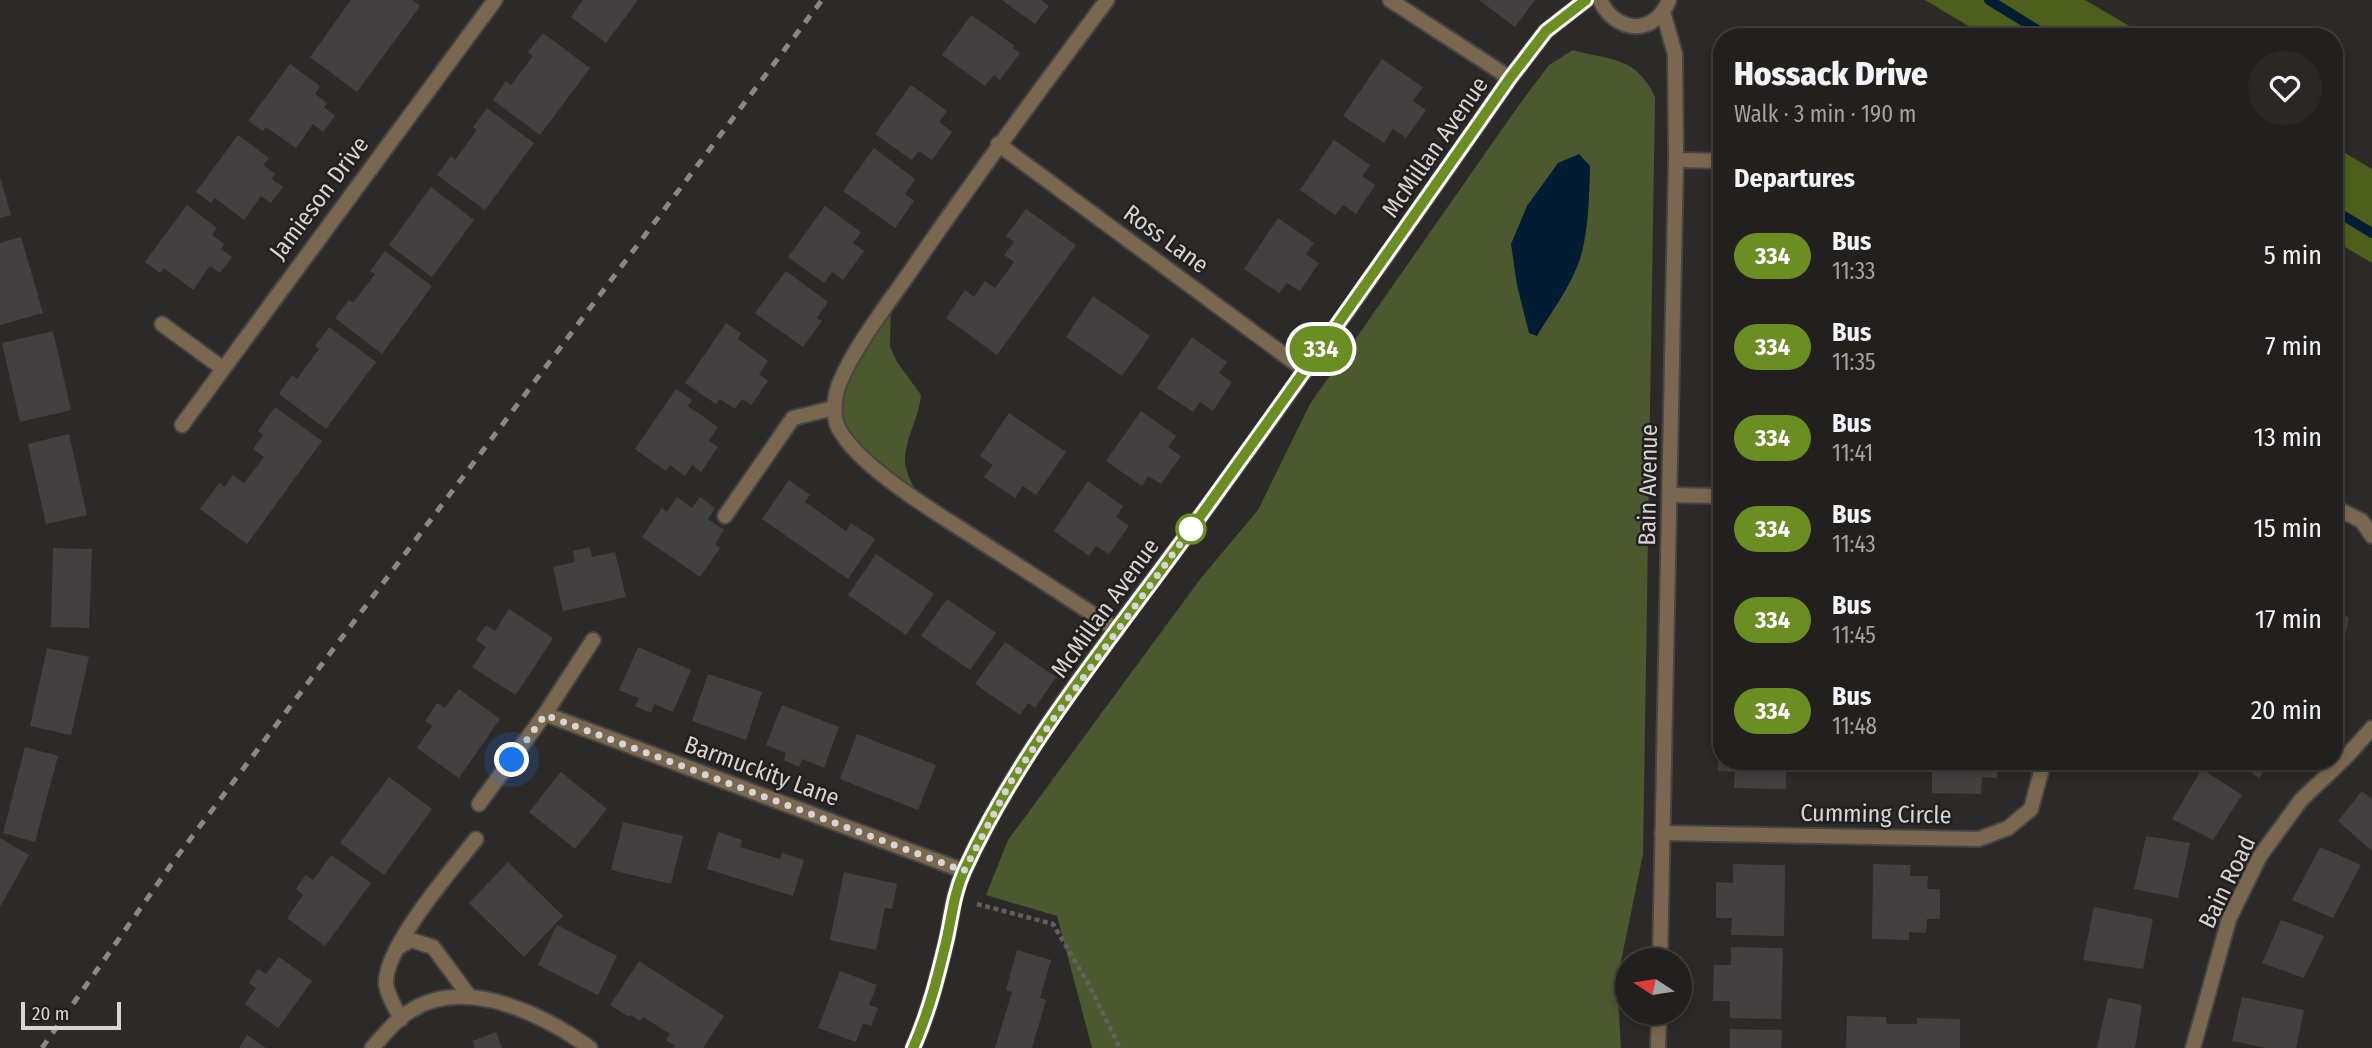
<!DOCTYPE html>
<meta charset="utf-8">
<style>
:root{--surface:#21201e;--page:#292827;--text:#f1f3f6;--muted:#a2a3a4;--line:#3e3e3c}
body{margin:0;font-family:"Fira Sans Condensed",sans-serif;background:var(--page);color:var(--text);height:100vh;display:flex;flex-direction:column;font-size:26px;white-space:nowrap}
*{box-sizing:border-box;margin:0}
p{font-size:23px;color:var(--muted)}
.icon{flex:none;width:38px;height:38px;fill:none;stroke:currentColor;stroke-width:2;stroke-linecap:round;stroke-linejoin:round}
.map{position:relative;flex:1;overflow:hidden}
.details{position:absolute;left:1713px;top:28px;width:630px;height:742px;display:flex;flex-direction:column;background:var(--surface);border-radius:28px;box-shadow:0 4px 10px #0003,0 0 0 2px var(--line)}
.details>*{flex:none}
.badge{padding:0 14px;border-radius:23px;font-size:24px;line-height:46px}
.needle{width:46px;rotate:282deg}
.fabs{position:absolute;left:1615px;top:948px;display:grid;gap:14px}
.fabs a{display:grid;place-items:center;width:77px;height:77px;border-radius:50%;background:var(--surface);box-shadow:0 4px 10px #0003,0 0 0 2px var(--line);font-size:35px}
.scale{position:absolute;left:21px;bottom:18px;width:100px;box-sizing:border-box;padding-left:7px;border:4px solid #d6d4d4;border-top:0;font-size:19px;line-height:24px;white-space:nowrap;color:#d6d4d4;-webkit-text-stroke:5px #22201f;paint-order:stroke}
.you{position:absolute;width:35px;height:35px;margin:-18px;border:5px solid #fff;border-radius:50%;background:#1a73e8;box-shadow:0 0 0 10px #1a73e833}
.map>.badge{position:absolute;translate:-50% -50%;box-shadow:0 0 0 4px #fff}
h2{padding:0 21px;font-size:26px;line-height:63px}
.round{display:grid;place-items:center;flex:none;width:74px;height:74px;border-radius:37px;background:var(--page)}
.head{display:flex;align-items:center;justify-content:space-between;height:119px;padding:0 21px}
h1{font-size:33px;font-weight:800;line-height:52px}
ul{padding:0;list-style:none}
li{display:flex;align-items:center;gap:21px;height:91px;padding:0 21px}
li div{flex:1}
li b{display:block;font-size:26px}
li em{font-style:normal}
li .badge{min-width:77px;font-weight:700;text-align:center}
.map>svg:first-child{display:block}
.green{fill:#4c582e}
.forest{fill:#4d5f1b}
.water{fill:#001d33}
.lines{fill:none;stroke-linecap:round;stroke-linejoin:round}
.stream{stroke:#001d33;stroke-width:10}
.building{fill:#434041}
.service-casing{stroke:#474544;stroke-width:18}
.minor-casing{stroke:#474544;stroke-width:18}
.path{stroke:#62605f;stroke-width:4.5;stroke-dasharray:5 3.5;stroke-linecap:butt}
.service{stroke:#79674f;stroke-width:14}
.minor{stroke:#79674f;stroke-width:14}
.rail{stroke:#898787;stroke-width:5;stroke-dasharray:9 9;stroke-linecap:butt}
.line-casing{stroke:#fff;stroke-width:16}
.line{stroke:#6b8e23;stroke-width:10}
.walk{stroke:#d6d4d4;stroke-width:7;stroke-dasharray:0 12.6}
.stop-dot{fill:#fff;stroke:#6b8e23;stroke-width:3.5}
.labels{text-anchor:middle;stroke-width:5;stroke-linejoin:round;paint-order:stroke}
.street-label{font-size:24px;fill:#d6d4d4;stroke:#22201f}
</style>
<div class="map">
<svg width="2372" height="1048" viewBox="0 0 2372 1048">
<rect width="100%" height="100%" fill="#2c2a28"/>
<g class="green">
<path d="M 1573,50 C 1612,61 1636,56 1655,97 L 1643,854 L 1617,981 L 1621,1048 L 1092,1048 L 1057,916 L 986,895 L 1008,840 L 1201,578 L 1258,510 L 1310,404 L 1519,105 L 1549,65 Z"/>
<path d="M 891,300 L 890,347 L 897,362 L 921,395 C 919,420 901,445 906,467 C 908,479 917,492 922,503 L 838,427 L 839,384 Z"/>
</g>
<g class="forest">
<path d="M 1925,0 L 2085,0 L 2148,37 L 1987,37 Z"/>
<path d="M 2335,147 L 2372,169 L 2372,263 L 2335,241 Z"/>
</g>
<path class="water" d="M 1579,154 L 1590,166 C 1589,196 1589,230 1580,259 C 1571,286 1552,311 1537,336 L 1529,333 L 1517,285 L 1511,244 L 1527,206 L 1558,163 Z"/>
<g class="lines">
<g class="stream">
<path d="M 1989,0 L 2049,37"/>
<path d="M 2334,210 L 2372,233"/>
</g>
</g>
<g class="building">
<path d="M 351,0 L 413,0 L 420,6 L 357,92 L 310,57 Z"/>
<path d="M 583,0 L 638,0 L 606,43 L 571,17 Z"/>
<path d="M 1002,0 L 1041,0 L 1049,6 L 1035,24 Z"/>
<path d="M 1479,0 L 1535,0 L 1515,27 Z"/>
<path d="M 971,15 L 1015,46 L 1013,48 L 1020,53 L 1000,80 L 994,75 L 985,86 L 942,55 Z"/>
<path d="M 543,33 L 590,68 L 540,135 L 493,100 L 506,81 L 511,85 L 533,56 L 528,52 Z"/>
<path d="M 1382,59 L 1423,87 L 1413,101 L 1426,110 L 1406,138 L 1393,129 L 1384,143 L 1343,116 Z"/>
<path d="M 290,64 L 320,86 L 315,94 L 327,103 L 324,107 L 335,116 L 323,132 L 313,124 L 296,148 L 266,127 L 263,131 L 248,121 Z"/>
<path d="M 911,85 L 947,111 L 939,122 L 952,132 L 932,160 L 919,151 L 912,160 L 875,134 Z"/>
<path d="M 487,108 L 534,143 L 485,210 L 437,175 L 451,156 L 455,160 L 477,130 L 473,127 Z"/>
<path d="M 238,135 L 269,158 L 263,165 L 275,174 L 272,179 L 283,187 L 271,203 L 261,196 L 244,220 L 215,198 L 211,203 L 196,192 Z"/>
<path d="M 1334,140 L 1370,165 L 1362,176 L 1375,185 L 1356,214 L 1343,205 L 1335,215 L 1300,190 Z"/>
<path d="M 874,148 L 915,179 L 905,194 L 914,201 L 895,228 L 843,191 Z"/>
<path d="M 0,177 L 11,215 L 0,218 Z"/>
<path d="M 431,187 L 474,220 L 432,277 L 389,245 Z"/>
<path d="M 187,205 L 217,228 L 212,235 L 224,244 L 221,249 L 232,257 L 220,273 L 210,266 L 193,290 L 164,268 L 160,273 L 145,262 Z"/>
<path d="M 825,206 L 861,232 L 853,243 L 864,251 L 843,280 L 832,272 L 824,283 L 788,257 Z"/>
<path d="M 1026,209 L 1076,245 L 997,355 L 946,318 L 965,290 L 974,297 L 985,281 L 995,288 L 1014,262 L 1004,255 L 1014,242 L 1006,236 Z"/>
<path d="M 1278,218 L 1314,243 L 1306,254 L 1319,263 L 1300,291 L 1287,283 L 1279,293 L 1244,269 Z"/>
<path d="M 21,237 L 43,313 L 0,325 L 0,243 Z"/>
<path d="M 385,251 L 432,286 L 382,354 L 335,318 L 349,300 L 353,303 L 375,274 L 370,271 Z"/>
<path d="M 786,271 L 828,302 L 817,318 L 822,321 L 803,347 L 755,313 Z"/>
<path d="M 1093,296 L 1150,336 L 1122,376 L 1066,337 Z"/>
<path d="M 726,323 L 741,333 L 738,339 L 768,361 L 759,374 L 768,381 L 751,405 L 742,399 L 735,409 L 720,399 L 716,404 L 685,383 Z"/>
<path d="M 329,327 L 376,362 L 326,429 L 279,394 L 292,375 L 297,379 L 319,349 L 315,346 Z"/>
<path d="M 53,331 L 71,410 L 20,422 L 2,343 Z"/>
<path d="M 1192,337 L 1227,362 L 1219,373 L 1232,382 L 1213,411 L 1200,402 L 1193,412 L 1157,388 Z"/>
<path d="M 676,389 L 692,400 L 688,406 L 718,427 L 709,441 L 718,447 L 701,472 L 692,465 L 685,476 L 670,465 L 666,471 L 635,449 Z"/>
<path d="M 275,407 L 322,441 L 247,544 L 200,509 L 219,483 L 225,487 L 233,475 L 244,483 L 264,457 L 253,449 L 263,435 L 258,431 Z"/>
<path d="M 1141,411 L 1176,436 L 1168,447 L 1181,456 L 1161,484 L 1148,476 L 1142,486 L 1106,461 Z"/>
<path d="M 1009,413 L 1066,452 L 1036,495 L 1023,486 L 1015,498 L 984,477 L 993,465 L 980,456 Z"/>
<path d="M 69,434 L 87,515 L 46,524 L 28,444 Z"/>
<path d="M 789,480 L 810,495 L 805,502 L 846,531 L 851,523 L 875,539 L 848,579 L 762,519 Z"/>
<path d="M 1088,481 L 1123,506 L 1116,517 L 1129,526 L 1109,554 L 1096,546 L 1089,556 L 1054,531 Z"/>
<path d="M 677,497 L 692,508 L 700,497 L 715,508 L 708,519 L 724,530 L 715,544 L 720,548 L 700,577 L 642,537 L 662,508 L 667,512 Z"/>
<path d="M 590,547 L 592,557 L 615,552 L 626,597 L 563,611 L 553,567 L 575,562 L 573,551 Z"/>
<path d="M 53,548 L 92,549 L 89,628 L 51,627 Z"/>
<path d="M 876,554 L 934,594 L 906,635 L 848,595 Z"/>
<path d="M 947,599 L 996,633 L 970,670 L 921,636 Z"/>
<path d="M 509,609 L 553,638 L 516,695 L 472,667 L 486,647 L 476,640 L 479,635 L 486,625 L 495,631 Z"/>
<path d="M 2334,614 L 2349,617 L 2340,658 L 2334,657 Z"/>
<path d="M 1005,642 L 1056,677 L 1035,708 L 1028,703 L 1020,715 L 975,684 Z"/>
<path d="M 638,647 L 691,670 L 673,712 L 654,704 L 651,713 L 635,706 L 639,698 L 619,690 Z"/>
<path d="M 47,648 L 89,657 L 71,735 L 30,726 Z"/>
<path d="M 708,674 L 762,692 L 746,740 L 692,721 Z"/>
<path d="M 459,689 L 500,719 L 459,778 L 417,748 L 432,726 L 425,721 L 437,703 L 445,708 Z"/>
<path d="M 782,705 L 839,727 L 824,768 L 802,759 L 799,767 L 784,760 L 786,753 L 766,745 Z"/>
<path d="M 857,734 L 936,765 L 918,810 L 840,779 Z"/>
<path d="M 1719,735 L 1722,735 L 1722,761 L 1786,761 L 1786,789 L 1734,788 L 1735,772 L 1718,771 Z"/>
<path d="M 25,747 L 58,756 L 35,842 L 3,833 Z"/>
<path d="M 1831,761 L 1889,761 L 1889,766 L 1831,765 Z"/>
<path d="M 1932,761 L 1998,761 L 1997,778 L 1982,777 L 1981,794 L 1932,793 Z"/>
<path d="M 2235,761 L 2271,761 L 2259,778 Z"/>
<path d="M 2202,769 L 2242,795 L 2213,840 L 2172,819 Z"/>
<path d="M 561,772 L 607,809 L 575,849 L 529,812 Z"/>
<path d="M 389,777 L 432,809 L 384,875 L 340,843 Z"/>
<path d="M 2362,791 L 2372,799 L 2372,851 L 2338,821 Z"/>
<path d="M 623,822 L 683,836 L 671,884 L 611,870 Z"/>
<path d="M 718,832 L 742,840 L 740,847 L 780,859 L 782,853 L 804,860 L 793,896 L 707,869 Z"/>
<path d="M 2146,836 L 2190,843 L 2178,898 L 2134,889 Z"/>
<path d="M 0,838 L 29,855 L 0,907 Z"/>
<path d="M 2320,847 L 2361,865 L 2333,918 L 2292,900 Z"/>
<path d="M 331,855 L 371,883 L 325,946 L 287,918 L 303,895 L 296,889 L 299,884 L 306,875 L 313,880 Z"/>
<path d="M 508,862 L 563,916 L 524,957 L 469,903 Z"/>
<path d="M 1733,864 L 1785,865 L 1784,936 L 1731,935 L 1732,918 L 1716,918 L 1716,882 L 1733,883 Z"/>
<path d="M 1873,864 L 1910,865 L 1910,876 L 1928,876 L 1927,889 L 1940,889 L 1940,919 L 1927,919 L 1926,933 L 1909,932 L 1909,940 L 1872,939 Z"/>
<path d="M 844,872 L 897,884 L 892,909 L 885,908 L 876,950 L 830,940 Z"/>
<path d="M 2094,907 L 2153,919 L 2143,969 L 2083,960 Z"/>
<path d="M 2281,920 L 2324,936 L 2304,978 L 2262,963 Z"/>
<path d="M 557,925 L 617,956 L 598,995 L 538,965 Z"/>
<path d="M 1731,947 L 1783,948 L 1781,1019 L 1730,1018 L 1730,1001 L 1713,1001 L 1714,965 L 1731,965 Z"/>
<path d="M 1017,950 L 1051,960 L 1040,998 L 1046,1000 L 1032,1048 L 995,1048 L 1012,992 L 1006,990 Z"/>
<path d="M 279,957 L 312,981 L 278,1028 L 245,1004 L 256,988 L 249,983 L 252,978 L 258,969 L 266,974 Z"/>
<path d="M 639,961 L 724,1016 L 703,1048 L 673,1048 L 675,1046 L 666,1040 L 670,1034 L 643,1017 L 640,1021 L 631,1015 L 629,1017 L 610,1005 Z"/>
<path d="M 840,971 L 877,985 L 869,1005 L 878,1008 L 871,1026 L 863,1023 L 856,1042 L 818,1028 Z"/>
<path d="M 2242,997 L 2304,1010 L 2296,1048 L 2267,1048 L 2232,1041 Z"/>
<path d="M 2108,998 L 2142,1005 L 2135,1048 L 2097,1048 Z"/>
<path d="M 1847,1016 L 1886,1017 L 1887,1024 L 1917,1024 L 1917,1018 L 1960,1019 L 1960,1048 L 1846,1048 Z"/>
<path d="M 1730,1029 L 1782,1030 L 1781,1048 L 1730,1048 Z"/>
<path d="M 496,1032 L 502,1048 L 475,1048 L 473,1041 Z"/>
<path d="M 247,1035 L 266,1048 L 239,1048 Z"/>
</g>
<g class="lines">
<defs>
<g id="service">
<path d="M 399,947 L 411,940 L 433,947 L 470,997"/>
<path d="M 401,1019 C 396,1009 387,995 386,984 C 384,947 453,869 476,839"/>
</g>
<g id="minor">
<path d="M 1107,0 C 1041,88 976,176 914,266 C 891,300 855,345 840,382 C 834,396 832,416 839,429 C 860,468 937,513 975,538 C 1022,568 1070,599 1117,630"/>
<path d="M 1390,0 L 1510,78"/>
<path d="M 1600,0 C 1616,34 1655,36 1669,0"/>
<path d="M 998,144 L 1306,371"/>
<path d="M 1676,160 L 1722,161"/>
<path d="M 162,324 L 222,368"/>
<path d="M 182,425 L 495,0"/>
<path d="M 1671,495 L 1722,496"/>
<path d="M 2334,507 L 2362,521 L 2372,536"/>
<path d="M 725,516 L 793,418 L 834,408"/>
<path d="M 545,714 L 964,871"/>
<path d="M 479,804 L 545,714 L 593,640"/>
<path d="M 1662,833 L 1979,839 L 2008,828 L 2031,809 L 2044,761"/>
<path d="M 1660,961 L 1676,160 L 1675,54 L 1663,12"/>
<path d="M 372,1048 C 384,1035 396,1019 412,1010 C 467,976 544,1015 590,1048"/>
<path d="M 913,1048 C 929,1012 938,976 947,938 C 952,915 953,893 964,871 C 1022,744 1115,633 1197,521 C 1303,375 1407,227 1510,78 L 1546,31 L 1586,0"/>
<path d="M 1658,1048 L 1659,1013"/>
<path d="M 2193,1048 L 2229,919 L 2260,856 L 2301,800 L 2345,758 L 2372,728"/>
</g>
</defs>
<use href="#service" class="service-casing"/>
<use href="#minor" class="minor-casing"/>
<path class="path" d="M 977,904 L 1053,924 L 1089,985 L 1120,1048"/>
<use href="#service" class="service"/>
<use href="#minor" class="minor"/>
<path class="rail" d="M 42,1048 L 173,862 L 822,0"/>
</g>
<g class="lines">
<defs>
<path id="line" d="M 913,1048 C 929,1012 938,976 947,938 C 952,915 954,893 964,871 C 1019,751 1106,646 1183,540 C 1294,387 1402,233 1510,78 L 1546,31 L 1586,0"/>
</defs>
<use href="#line" class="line-casing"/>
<use href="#line" class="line"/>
<path class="walk" d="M 512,760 L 545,715 L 964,871 L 1010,783 L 1054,718 L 1196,522 L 1191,529"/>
</g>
<circle class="stop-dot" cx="1191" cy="529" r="14"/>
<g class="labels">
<g class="street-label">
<text transform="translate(1435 147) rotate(-55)" y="8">McMillan Avenue</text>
<text transform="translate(319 198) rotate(-53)" y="8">Jamieson Drive</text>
<text transform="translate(1166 239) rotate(36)" y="8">Ross Lane</text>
<text transform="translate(1648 485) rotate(-89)" y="8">Bain Avenue</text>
<text transform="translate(1105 608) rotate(-54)" y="8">McMillan Avenue</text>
<text transform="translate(762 771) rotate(20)" y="8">Barmuckity Lane</text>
<text transform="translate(1876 814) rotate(1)" y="8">Cumming Circle</text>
<text transform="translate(2227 882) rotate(-64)" y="8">Bain Road</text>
</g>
</g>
</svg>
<div class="fabs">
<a><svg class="needle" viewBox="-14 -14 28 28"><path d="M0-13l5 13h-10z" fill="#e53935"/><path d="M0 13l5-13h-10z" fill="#a2a3a4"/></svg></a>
</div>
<div class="scale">20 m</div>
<div class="you" style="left:512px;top:760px"></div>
<b class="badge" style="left:1321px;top:349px;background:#6b8e23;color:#fff">334</b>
<section class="details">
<div class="head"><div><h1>Hossack Drive</h1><p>Walk · 3 min · 190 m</p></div><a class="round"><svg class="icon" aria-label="heart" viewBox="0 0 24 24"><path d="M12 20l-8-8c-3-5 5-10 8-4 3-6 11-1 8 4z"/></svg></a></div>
<h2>Departures</h2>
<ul>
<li><span class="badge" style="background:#6b8e23;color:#fff">334</span><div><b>Bus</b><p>11:33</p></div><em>5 min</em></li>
<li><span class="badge" style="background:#6b8e23;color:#fff">334</span><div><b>Bus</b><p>11:35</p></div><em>7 min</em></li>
<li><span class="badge" style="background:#6b8e23;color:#fff">334</span><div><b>Bus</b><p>11:41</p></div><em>13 min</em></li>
<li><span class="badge" style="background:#6b8e23;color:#fff">334</span><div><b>Bus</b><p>11:43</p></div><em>15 min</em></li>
<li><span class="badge" style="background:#6b8e23;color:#fff">334</span><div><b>Bus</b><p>11:45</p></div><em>17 min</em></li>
<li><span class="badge" style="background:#6b8e23;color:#fff">334</span><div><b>Bus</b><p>11:48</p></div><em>20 min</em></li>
</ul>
</section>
</div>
